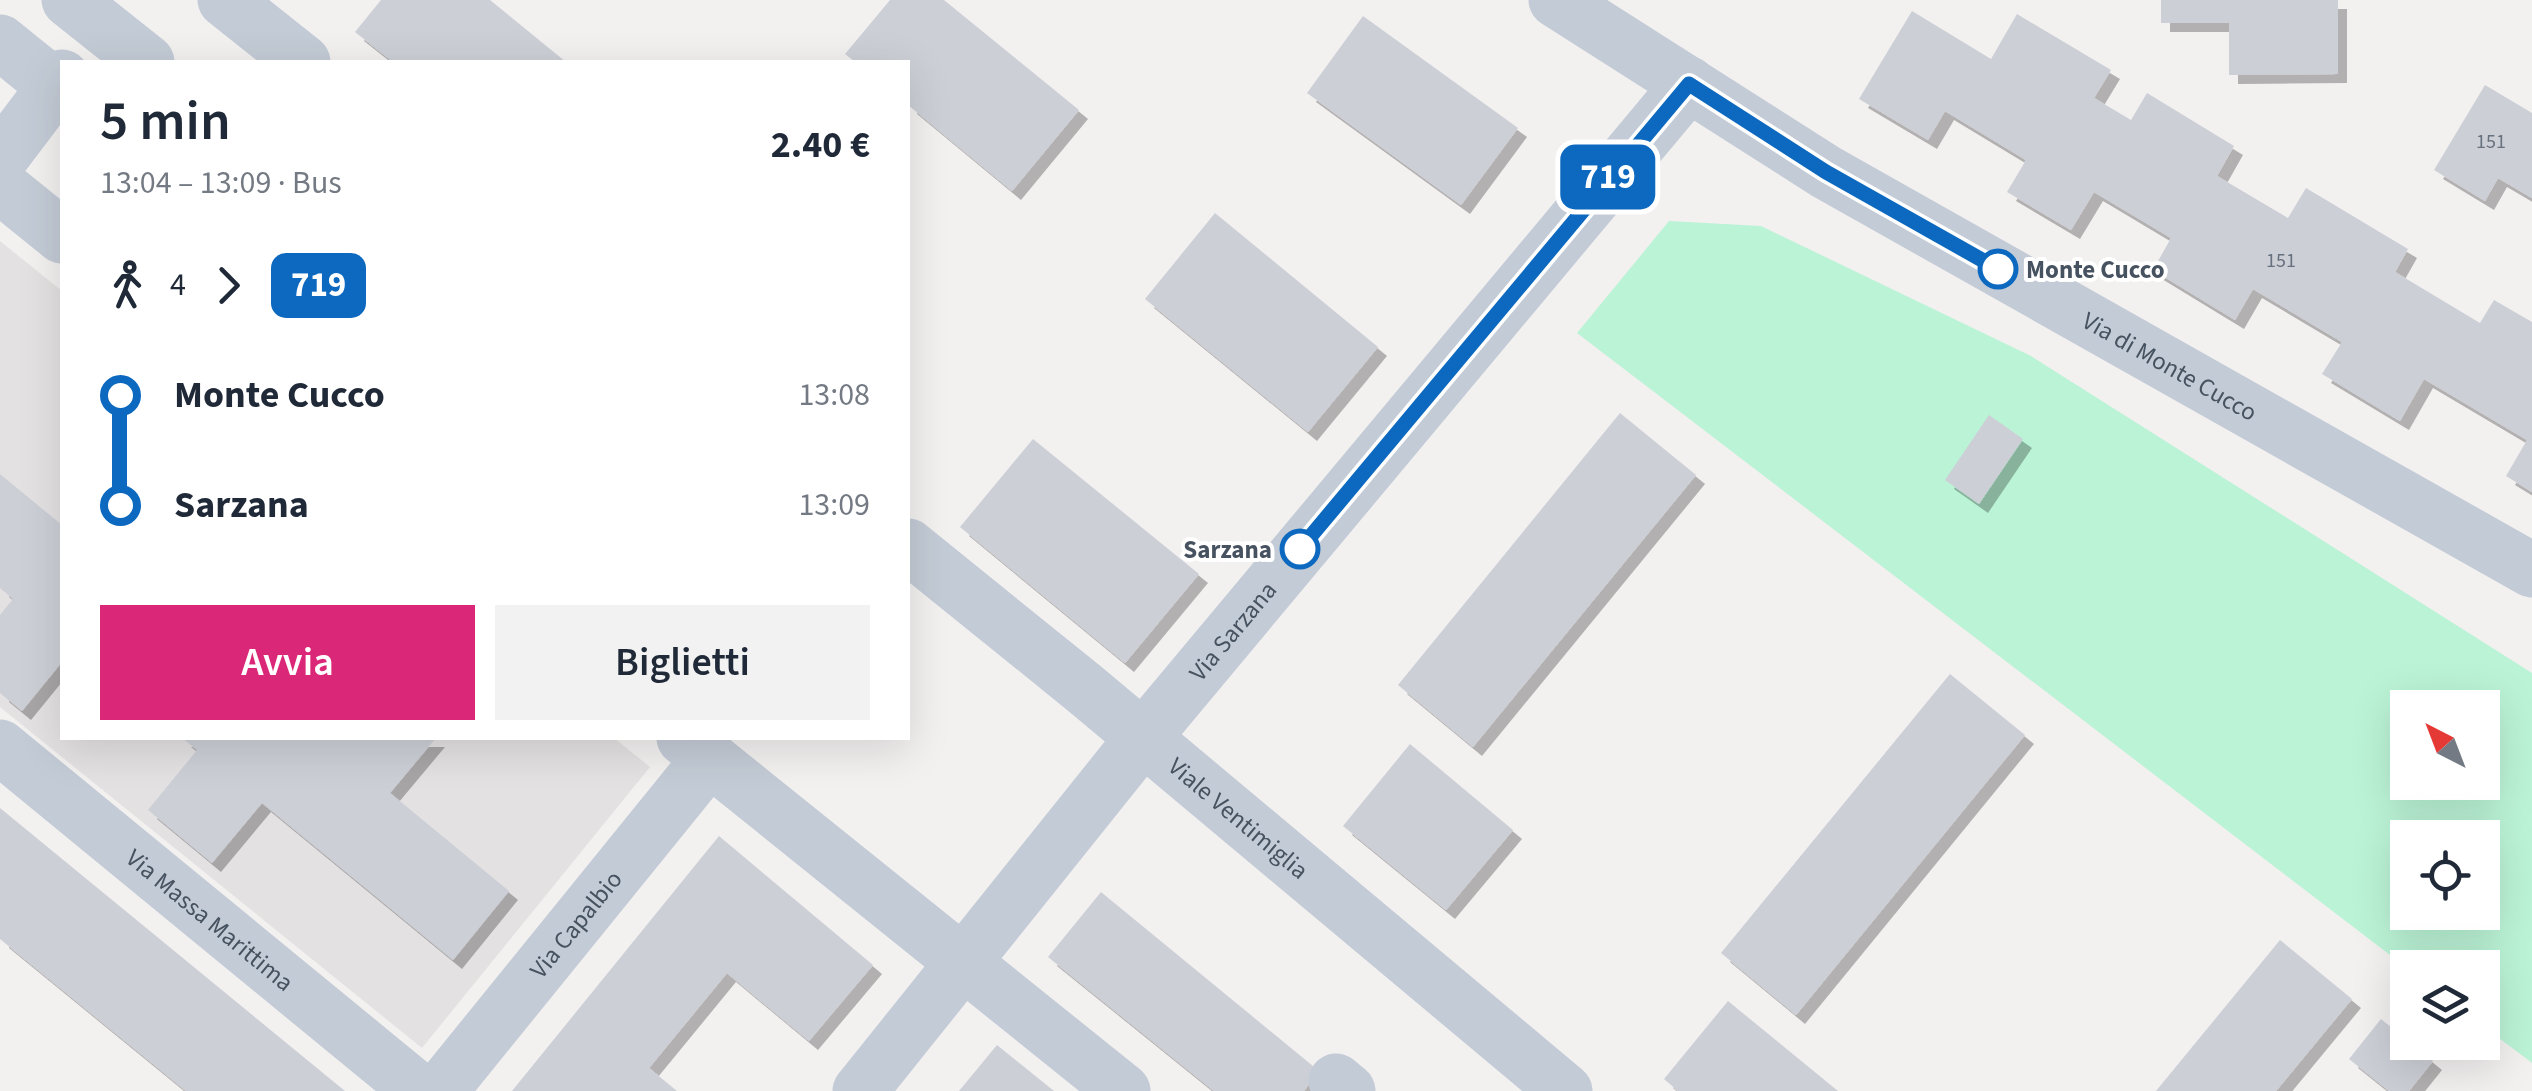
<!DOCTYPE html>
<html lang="it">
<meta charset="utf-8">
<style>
:root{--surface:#fff;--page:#f2f2f3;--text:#1f2937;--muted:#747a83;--accent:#db2777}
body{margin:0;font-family:"Source Sans 3",sans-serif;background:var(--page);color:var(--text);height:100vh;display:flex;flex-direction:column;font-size:38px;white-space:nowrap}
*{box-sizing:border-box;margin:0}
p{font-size:32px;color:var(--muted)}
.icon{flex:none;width:55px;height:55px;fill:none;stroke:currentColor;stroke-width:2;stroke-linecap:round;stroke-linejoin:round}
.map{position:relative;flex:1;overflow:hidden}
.panel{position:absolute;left:60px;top:60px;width:850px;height:680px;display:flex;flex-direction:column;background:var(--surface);border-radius:0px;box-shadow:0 10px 40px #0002}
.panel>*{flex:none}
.badge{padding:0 20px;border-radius:15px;font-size:35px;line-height:65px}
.needle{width:65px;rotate:318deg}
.fabs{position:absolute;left:2390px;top:690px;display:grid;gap:20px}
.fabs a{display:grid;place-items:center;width:110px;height:110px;border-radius:0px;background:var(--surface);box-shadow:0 10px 40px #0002;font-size:50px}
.map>.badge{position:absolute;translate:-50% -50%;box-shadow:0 0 0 5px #fff}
.legs{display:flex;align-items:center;gap:15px;height:110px;padding:0 40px;font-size:32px}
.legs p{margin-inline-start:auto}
.headline{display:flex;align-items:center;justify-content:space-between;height:170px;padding:0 40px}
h1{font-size:55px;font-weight:600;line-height:75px}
.button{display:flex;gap:20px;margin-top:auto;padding:20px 40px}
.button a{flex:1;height:115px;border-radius:0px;background:var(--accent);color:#fff;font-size:40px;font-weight:600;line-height:115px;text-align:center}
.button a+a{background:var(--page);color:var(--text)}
ul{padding:0 40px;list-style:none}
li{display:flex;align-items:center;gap:35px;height:110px;font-size:38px}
li i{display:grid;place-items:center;width:15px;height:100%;margin:0 12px;background:currentColor}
li i::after{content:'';width:25px;height:25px;margin:-12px;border:8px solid;border-radius:50%;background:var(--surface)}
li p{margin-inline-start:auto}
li:first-child i{background:linear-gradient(#0000 50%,currentColor 0)}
li:last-child i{background:linear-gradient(currentColor 50%,#0000 0)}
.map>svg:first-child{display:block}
.education{fill:#e4e1e2}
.green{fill:#bbf3d6;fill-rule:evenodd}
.building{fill:#cccfd6;filter:url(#shadow)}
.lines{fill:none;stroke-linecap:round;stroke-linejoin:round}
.minor{stroke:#c3cbd6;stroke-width:55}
.line-1-casing{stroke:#fff;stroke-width:22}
.line-1{stroke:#0c69bf;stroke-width:15}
.stop-1-dot{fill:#fff;stroke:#0c69bf;stroke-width:5}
.labels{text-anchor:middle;stroke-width:8;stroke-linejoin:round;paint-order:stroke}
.number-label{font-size:20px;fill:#68717e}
.stop-label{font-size:25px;font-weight:bold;fill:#465260;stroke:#fff;text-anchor:start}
.street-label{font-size:25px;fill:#465260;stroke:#fff}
</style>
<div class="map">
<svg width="2532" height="1091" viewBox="0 0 2532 1091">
<defs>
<filter id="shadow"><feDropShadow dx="9" dy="9" stdDeviation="0" flood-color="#0004"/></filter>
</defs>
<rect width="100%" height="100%" fill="#f3f0f0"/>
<path class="education" d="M 0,241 L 62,291 L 62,738 L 614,738 L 650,767 L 422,1048 L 0,707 Z"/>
<path class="green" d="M 1669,221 L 1761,226 L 2031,356 L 2532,673 L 2532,1063 L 2483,1026 L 2482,968 L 2407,968 L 1577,333 ZM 2408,708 L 2482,708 L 2482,782 L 2408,782 ZM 2408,838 L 2482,838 L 2482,912 L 2408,912 Z"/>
<g class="building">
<path d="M 381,0 L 490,0 L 566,62 L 393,62 L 355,32 Z"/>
<path d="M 890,0 L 944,0 L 1079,110 L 1012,191 L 908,105 L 908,62 L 855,62 L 845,54 Z"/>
<path d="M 2161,0 L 2338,0 L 2338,74 L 2229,75 L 2229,23 L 2161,23 Z"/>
<path d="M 1912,11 L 1991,59 L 2017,14 L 2111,70 L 2094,98 L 2131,120 L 2147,93 L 2234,146 L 2217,176 L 2288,218 L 2306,188 L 2408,249 L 2395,272 L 2480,323 L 2494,300 L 2532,322 L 2532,492 L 2506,476 L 2527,440 L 2424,379 L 2400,421 L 2322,374 L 2342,342 L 2253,289 L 2235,320 L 2153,270 L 2171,238 L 2094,192 L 2071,230 L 2007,192 L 2026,160 L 1945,111 L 1928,140 L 1859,99 Z"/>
<path d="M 1363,16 L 1518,128 L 1461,205 L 1307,93 Z"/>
<path d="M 2485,85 L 2532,113 L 2532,198 L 2498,178 L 2485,201 L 2434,170 Z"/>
<path d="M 1215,213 L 1378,347 L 1308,432 L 1145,299 Z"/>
<path d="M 1620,413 L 1696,475 L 1473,747 L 1398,685 Z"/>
<path d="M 1989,415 L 2023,439 L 1979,504 L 1945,480 Z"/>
<path d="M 1033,439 L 1199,574 L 1125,663 L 960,527 Z"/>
<path d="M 0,474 L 62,525 L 62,662 L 22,711 L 0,693 L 0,615 L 13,599 L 0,588 Z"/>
<path d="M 1950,674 L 2025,735 L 1796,1015 L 1721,953 Z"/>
<path d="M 182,738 L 436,738 L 390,793 L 509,891 L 453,960 L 262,803 L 212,863 L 148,810 L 197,750 Z"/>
<path d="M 1410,744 L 1513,830 L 1446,910 L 1343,826 Z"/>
<path d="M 0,808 L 345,1091 L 186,1091 L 0,939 Z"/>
<path d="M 719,836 L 873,965 L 809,1041 L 727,973 L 649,1068 L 677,1091 L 512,1091 Z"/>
<path d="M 1101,892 L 1319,1071 L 1304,1091 L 1214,1091 L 1048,957 Z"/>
<path d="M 2280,940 L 2352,999 L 2276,1091 L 2156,1091 Z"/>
<path d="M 1728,1001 L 1838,1091 L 1678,1091 L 1664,1079 Z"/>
<path d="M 2381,1019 L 2433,1061 L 2409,1091 L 2389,1091 L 2349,1059 Z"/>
<path d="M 997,1045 L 1054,1091 L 959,1091 Z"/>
</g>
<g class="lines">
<g class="minor">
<path d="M 69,0 L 147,62"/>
<path d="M 225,0 L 303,62"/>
<path id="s1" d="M 1556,0 L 1826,172 L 2532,570"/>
<path d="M 0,42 L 62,92"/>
<path d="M 0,159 L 62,77"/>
<path d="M 0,186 L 62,236"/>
<path id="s2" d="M 908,546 L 1085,689 L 1565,1091"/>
<path d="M 684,738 L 1123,1091"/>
<path id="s3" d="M 0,747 L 419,1091"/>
<path d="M 1336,1081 L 1348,1091"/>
<path id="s4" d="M 440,1091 L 710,758"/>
<path id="s5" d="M 860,1091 L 1142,739 L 1689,84"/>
</g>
</g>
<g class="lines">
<defs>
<path id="line-1" d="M 1300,549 L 1689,84 L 1826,172 L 1998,269"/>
</defs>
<use href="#line-1" class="line-1-casing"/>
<use href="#line-1" class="line-1"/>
</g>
<g class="stop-1-dot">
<circle cx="1998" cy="269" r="18"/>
<circle cx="1300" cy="549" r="18"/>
</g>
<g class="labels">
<g class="number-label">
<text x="2491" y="148">151</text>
<text x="2281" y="267">151</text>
</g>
<g class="stop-label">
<text x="2026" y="278">Monte Cucco</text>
<text x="1272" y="558" text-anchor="end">Sarzana</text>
</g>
<g class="street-label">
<text dy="9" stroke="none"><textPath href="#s1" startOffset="715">Via di Monte Cucco</textPath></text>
<text dy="9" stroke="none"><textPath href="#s5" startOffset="592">Via Sarzana</textPath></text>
<text dy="9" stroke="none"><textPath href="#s2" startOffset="428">Viale Ventimiglia</textPath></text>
<text dy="9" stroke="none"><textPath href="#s3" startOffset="272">Via Massa Marittima</textPath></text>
<text dy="9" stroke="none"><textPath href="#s4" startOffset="215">Via Capalbio</textPath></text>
</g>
</g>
</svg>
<div class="fabs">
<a><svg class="needle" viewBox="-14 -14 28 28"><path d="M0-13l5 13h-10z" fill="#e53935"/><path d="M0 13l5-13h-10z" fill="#747a83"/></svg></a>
<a><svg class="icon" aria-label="locate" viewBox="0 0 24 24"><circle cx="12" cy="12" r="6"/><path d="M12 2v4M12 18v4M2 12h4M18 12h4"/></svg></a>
<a><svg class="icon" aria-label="layers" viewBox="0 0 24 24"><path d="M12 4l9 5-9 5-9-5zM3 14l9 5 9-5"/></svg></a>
</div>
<b class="badge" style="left:1608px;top:177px;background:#0c69bf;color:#fff">719</b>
<section class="panel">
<div class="headline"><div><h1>5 min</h1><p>13:04 – 13:09 · Bus</p></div><b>2.40 €</b></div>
<div class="legs"><svg class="icon" aria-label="walk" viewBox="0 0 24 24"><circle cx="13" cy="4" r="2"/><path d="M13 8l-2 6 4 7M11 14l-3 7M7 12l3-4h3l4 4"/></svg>4<svg class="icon" aria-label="forward" viewBox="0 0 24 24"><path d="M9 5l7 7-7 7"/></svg><b class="badge" style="background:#0c69bf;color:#fff">719</b></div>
<ul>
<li><i style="color:#0c69bf"></i><b>Monte Cucco</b><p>13:08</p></li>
<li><i style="color:#0c69bf"></i><b>Sarzana</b><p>13:09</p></li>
</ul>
<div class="button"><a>Avvia</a><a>Biglietti</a></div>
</section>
</div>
